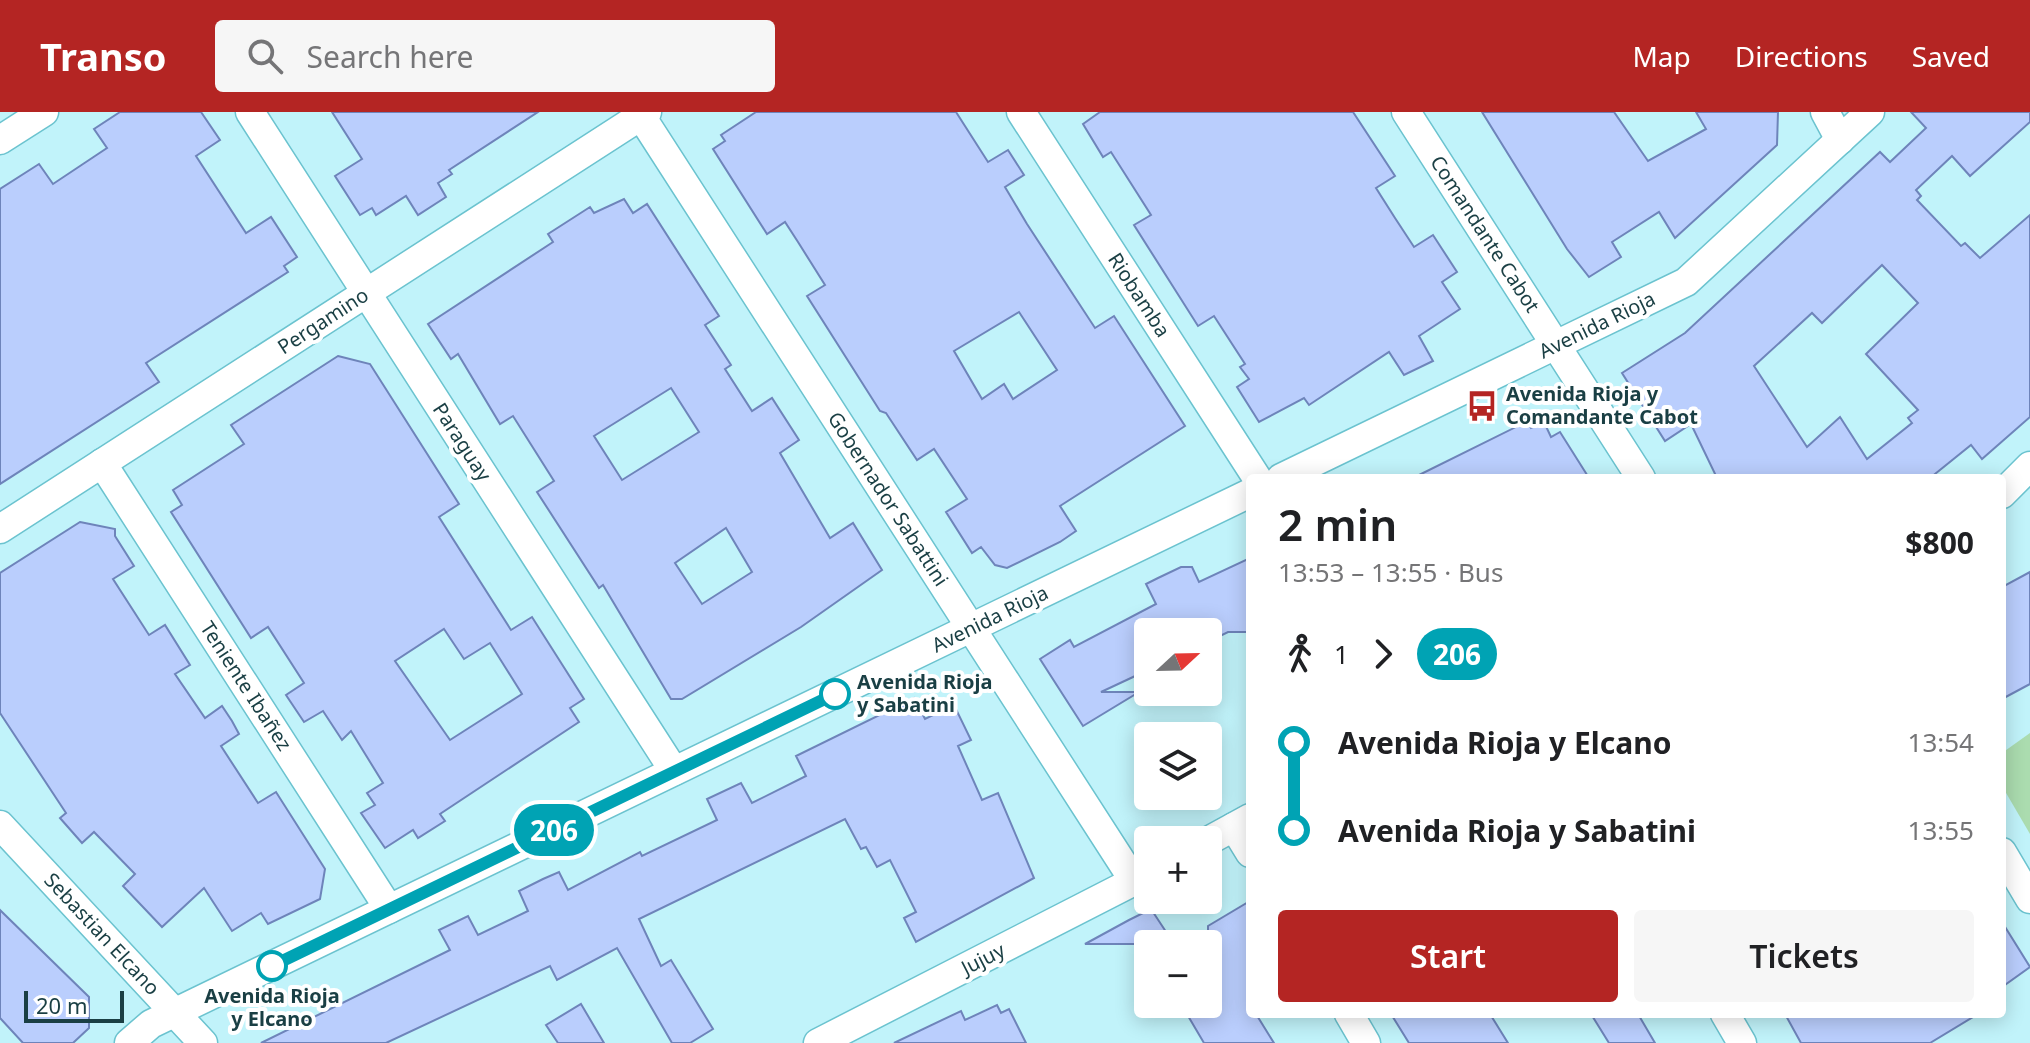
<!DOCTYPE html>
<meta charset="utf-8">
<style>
:root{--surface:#fff;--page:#f6f6f6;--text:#202124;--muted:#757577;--accent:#b42523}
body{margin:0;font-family:"Noto Sans",sans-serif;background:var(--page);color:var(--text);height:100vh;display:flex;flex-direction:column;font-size:30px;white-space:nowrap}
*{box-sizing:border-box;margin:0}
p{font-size:26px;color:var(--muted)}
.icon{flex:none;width:44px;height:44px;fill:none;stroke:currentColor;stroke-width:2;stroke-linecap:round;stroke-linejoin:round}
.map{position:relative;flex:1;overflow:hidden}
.details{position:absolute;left:1246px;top:362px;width:760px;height:544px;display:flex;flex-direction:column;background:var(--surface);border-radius:8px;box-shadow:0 4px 20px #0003}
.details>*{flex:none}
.badge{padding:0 16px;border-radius:26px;font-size:28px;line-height:52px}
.needle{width:52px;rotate:68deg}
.fabs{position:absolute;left:1134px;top:506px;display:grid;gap:16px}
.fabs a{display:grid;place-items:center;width:88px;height:88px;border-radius:8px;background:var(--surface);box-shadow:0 4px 20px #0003;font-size:40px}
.scale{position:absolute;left:24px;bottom:20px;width:100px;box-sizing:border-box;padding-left:8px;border:4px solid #1a3f44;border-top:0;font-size:22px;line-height:28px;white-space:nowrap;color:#1a3f44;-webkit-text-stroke:6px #fff;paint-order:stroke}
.map>.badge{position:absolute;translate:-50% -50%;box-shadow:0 0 0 4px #fff}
.legs{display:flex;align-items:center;gap:12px;height:88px;padding:0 32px;font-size:26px}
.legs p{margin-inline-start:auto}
.overview{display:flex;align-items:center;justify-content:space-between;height:136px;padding:0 32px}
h1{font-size:44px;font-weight:600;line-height:60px}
.cta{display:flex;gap:16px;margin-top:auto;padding:16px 32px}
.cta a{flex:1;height:92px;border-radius:8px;background:var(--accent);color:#fff;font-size:32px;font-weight:600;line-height:92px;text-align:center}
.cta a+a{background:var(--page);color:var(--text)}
ul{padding:0 32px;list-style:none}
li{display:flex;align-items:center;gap:28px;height:88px;font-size:30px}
li i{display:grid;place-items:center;width:12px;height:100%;margin:0 10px;background:currentColor}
li i::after{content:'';width:20px;height:20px;margin:-10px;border:6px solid;border-radius:50%;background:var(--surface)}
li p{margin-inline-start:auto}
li:first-child i{background:linear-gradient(#0000 50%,currentColor 0)}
li:last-child i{background:linear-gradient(currentColor 50%,#0000 0)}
header{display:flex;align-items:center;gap:48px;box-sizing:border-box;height:112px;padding:0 40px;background:var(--accent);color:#fff}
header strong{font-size:38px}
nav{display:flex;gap:44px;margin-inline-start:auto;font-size:28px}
.search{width:560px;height:72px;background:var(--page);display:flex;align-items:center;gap:20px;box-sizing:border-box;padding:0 28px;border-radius:8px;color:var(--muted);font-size:30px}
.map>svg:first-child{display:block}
.green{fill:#abdcaf}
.building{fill:#bacefd;stroke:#6e84ba;stroke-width:2;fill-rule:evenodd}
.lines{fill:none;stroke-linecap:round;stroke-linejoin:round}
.minor-casing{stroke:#6bc3cf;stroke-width:31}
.minor{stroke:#fff;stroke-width:28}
.line-1-casing{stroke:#fff;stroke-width:18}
.line-1{stroke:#00a3b4;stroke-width:12}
.stop-1-dot{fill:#fff;stroke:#00a3b4;stroke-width:4}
.labels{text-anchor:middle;stroke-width:8;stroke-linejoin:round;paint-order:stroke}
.street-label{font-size:20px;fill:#1a3f44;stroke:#fff}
.poi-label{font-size:20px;font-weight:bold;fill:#1a3f44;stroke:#fff;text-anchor:start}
.stop-label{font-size:20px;font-weight:bold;fill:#1a3f44;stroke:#fff;text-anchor:start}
</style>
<header>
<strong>Transo</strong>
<div class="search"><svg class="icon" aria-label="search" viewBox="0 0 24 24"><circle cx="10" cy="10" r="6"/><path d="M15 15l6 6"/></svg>Search here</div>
<nav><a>Map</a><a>Directions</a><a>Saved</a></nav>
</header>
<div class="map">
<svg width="2030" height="931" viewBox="0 0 2030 931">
<rect width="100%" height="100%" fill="#c1f3fa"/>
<path class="green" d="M 2030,621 L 2030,722 L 2002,674 L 2002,641 Z"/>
<g class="building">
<path d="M 120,0 L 201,0 L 220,28 L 196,44 L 246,121 L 271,105 L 297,145 L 284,154 L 288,160 L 146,251 L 159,270 L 0,372 L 0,77 L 39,52 L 53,72 L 107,36 L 94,17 Z"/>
<path d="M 332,0 L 538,0 L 449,58 L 452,62 L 438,71 L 446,85 L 418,103 L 406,84 L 376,103 L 372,96 L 360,103 L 335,64 L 362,47 Z"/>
<path d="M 756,0 L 956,0 L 988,50 L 1008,38 L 1024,63 L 1005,75 L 1027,112 L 1095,216 L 1114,204 L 1185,314 L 1060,394 L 1076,419 L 1060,430 L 1007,456 L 995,453 L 981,435 L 972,441 L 946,400 L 967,387 L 934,337 L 917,348 L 886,301 L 880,299 L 807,184 L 825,173 L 798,130 L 785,110 L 767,122 L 713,37 L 725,29 L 721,23 ZM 1019,200 L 1057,258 L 1013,287 L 1004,272 L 982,287 L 954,239 Z"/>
<path d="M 1100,0 L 1353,0 L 1395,64 L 1376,76 L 1395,106 L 1414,135 L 1433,123 L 1457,160 L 1442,170 L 1460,197 L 1419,224 L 1433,249 L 1404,263 L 1389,240 L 1309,293 L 1304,286 L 1259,310 L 1237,275 L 1249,267 L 1240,255 L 1245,252 L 1214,204 L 1198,214 L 1134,113 L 1151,103 L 1111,40 L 1103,45 L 1083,12 Z"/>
<path d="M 1482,0 L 1614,0 L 1648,49 L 1706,17 L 1696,0 L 1778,0 L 1777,33 L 1675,126 L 1659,100 L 1612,130 L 1621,145 L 1589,165 L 1567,137 Z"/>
<path d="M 1911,0 L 2030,0 L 2030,10 L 1970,64 L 1952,44 L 1916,78 L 1921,84 L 1917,88 L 1961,134 L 1965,131 L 1980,146 L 2030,103 L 2030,305 L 1982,347 L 1971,333 L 1930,366 L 1717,366 L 1691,312 L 1665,329 L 1622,261 L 1685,221 L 1880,40 L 1890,50 L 1926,16 ZM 1882,153 L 1918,191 L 1866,242 L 1918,298 L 1908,306 L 1912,311 L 1867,347 L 1840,305 L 1807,335 L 1754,254 L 1812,201 L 1822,211 Z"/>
<path d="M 624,87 L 633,101 L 647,92 L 719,204 L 705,213 L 731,253 L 725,257 L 752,299 L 772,286 L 799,328 L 780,341 L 830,426 L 853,411 L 882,458 L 801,515 L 682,587 L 671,587 L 603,473 L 599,476 L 537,380 L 554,369 L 513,304 L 500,312 L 458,242 L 451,247 L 428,212 L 553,130 L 548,122 L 590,95 L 594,101 ZM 671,276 L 699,320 L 622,368 L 594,324 ZM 726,416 L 752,460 L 702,492 L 675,451 Z"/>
<path d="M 338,244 L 370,252 L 459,392 L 439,405 L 511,518 L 532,505 L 584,587 L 570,596 L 579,610 L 440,702 L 445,709 L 418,726 L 413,718 L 385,736 L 361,701 L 375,693 L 367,681 L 383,671 L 351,619 L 342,628 L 323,599 L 304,610 L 286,583 L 304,571 L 268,515 L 251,526 L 171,400 L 182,393 L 173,378 L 244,332 L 231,313 ZM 444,517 L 464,547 L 490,531 L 522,582 L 450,628 L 395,549 Z"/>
<path d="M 1528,309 L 1531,316 L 1544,310 L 1551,325 L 1560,320 L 1589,366 L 1413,366 Z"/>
<path d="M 80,410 L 115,417 L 115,424 L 134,454 L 113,467 L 149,523 L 165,513 L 190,553 L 175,562 L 205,606 L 222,594 L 232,609 L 239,622 L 221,634 L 258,691 L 276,680 L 325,757 L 320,787 L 268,812 L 261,801 L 232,819 L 204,776 L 162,815 L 123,774 L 135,762 L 94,720 L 82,731 L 60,706 L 66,701 L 0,601 L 0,461 Z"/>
<path d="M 1250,446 L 1250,520 L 1228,520 L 1208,530 L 1208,520 L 1148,520 L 1148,558 L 1101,580 L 1139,580 L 1083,614 L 1040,547 L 1070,528 L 1074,535 L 1156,492 L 1146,472 L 1158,466 L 1181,455 L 1192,455 L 1199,470 Z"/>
<path d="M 2030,460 L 2030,572 L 2002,587 L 2002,475 Z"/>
<path d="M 914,586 L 925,607 L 954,593 L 971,628 L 958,634 L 982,688 L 998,681 L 1034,766 L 916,830 L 904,806 L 916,800 L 890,748 L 877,755 L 866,735 L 861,737 L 845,707 L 639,807 L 661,854 L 671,848 L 713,917 L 690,931 L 672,931 L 617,836 L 557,868 L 550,854 L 386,931 L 261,931 L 450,838 L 439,818 L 468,804 L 478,823 L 528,799 L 519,779 L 543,767 L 559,760 L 568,778 L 640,740 L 642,744 L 717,708 L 707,687 L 741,671 L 752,691 L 806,664 L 796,644 Z"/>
<path d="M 1250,789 L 1250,902 L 1256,902 L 1274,931 L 1204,931 L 1181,892 L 1208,892 L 1208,814 Z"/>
<path d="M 1151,797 L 1174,832 L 1085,832 L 1129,808 Z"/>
<path d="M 0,798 L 89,885 L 89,916 L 73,931 L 23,931 L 0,906 Z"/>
<path d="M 2002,810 L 2030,855 L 2002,875 Z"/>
<path d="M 581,892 L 604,931 L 558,931 L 546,913 Z"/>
<path d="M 997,893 L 1001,901 L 1009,897 L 1026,931 L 894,931 L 961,899 L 965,908 Z"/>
<path d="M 1391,902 L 1490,902 L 1508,931 L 1409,931 Z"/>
<path d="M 1591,902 L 1638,902 L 1655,931 L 1609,931 Z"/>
<path d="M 1785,902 L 1978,902 L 1930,931 L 1801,931 Z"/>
</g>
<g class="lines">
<defs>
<g id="minor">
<path d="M 250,0 L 674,659"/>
<path d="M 1021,0 L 1257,366"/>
<path d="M 1406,0 L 1641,366"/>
<path d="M 1825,0 L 1840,28"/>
<path d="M 641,4 L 1134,769"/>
<path d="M 0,28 L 44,0"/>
<path d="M 102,351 L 389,797"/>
<path d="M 1281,366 L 1686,170 L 1870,0"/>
<path d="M 2002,382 L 2030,354"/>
<path d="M 0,417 L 647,0"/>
<path d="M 0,713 L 203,931"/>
<path d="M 1234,715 L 1250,741"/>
<path d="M 1208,729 L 1250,706"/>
<path d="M 2002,740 L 2030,787"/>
<path d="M 1349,902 L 1366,931"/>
<path d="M 1725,902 L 1742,931"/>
<path d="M 129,931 L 151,912 L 1250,381"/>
<path d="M 818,931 L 1148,762"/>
</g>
</defs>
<use href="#minor" class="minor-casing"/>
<use href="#minor" class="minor"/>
</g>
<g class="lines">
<defs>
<path id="line-1" d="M 272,854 L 835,582"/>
</defs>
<use href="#line-1" class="line-1-casing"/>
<use href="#line-1" class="line-1"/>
</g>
<defs>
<symbol id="bus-bare" viewBox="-9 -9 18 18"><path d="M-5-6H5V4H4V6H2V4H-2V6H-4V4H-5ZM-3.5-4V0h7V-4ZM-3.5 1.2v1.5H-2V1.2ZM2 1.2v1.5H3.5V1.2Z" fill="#b42523" stroke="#fff" stroke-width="2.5" paint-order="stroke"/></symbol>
</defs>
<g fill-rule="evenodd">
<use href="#bus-bare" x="1460" y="272" width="44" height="44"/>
</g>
<g class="stop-1-dot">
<circle cx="835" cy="582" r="14"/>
<circle cx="272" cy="854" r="14"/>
</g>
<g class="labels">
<g class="street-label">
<text transform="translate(1485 122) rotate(57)" y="7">Comandante Cabot</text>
<text transform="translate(1139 183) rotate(57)" y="7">Riobamba</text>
<text transform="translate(323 209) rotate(-33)" y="7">Pergamino</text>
<text transform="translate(1597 213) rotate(-26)" y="7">Avenida Rioja</text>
<text transform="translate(462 330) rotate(57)" y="7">Paraguay</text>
<text transform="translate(888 387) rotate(57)" y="7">Gobernador Sabattini</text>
<text transform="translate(990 507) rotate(-26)" y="7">Avenida Rioja</text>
<text transform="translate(246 574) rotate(57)" y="7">Teniente Ibañez</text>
<text transform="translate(102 822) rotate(47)" y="7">Sebastian Elcano</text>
<text transform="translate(983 847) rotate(-27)" y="7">Jujuy</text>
</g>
<g class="poi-label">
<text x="1506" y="289">Avenida Rioja y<tspan x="1506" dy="23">Comandante Cabot</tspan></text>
</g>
<g class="stop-label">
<text x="857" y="577">Avenida Rioja<tspan x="857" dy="23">y Sabatini</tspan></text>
<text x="272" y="891" text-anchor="middle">Avenida Rioja<tspan x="272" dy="23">y Elcano</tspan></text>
</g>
</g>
</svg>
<div class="fabs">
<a><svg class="needle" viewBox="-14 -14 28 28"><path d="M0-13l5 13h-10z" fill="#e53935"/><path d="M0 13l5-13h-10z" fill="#757577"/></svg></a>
<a><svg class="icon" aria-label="layers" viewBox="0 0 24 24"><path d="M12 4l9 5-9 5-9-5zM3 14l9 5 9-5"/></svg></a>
<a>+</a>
<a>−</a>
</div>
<div class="scale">20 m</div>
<b class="badge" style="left:554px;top:718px;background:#00a3b4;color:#fff">206</b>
<section class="details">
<div class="overview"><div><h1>2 min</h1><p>13:53 – 13:55 · Bus</p></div><b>$800</b></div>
<div class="legs"><svg class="icon" aria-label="walk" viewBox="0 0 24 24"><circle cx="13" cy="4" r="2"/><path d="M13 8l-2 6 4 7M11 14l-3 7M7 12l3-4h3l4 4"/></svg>1<svg class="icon" aria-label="forward" viewBox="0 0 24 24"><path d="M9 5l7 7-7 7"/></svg><b class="badge" style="background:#00a3b4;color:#fff">206</b></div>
<ul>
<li><i style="color:#00a3b4"></i><b>Avenida Rioja y Elcano</b><p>13:54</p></li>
<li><i style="color:#00a3b4"></i><b>Avenida Rioja y Sabatini</b><p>13:55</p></li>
</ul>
<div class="cta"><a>Start</a><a>Tickets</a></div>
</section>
</div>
